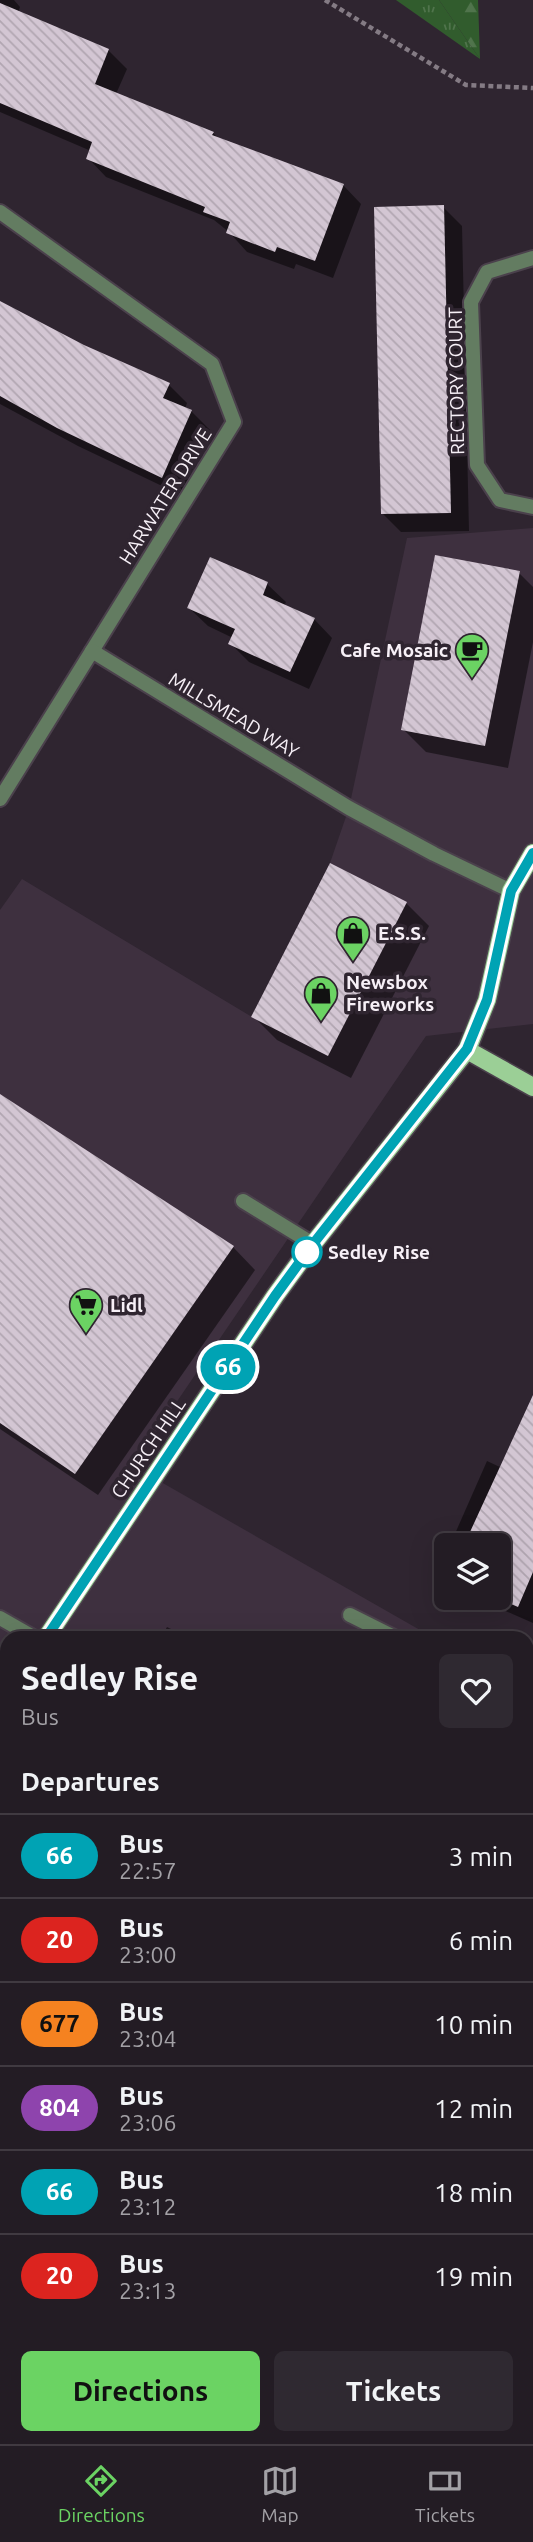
<!DOCTYPE html>
<style>
:root{--surface:#231c24;--page:#2f2931;--text:#f1f3f6;--muted:#a3a1a6;--line:#403a41;--accent:#6bd363}
body{margin:0;font-family:Ubuntu,sans-serif;background:var(--page);color:var(--text);height:100vh;display:flex;flex-direction:column;font-size:26px;white-space:nowrap}
*{box-sizing:border-box;margin:0}
p{font-size:23px;color:var(--muted)}
.icon{flex:none;width:38px;height:38px;fill:none;stroke:currentColor;stroke-width:2;stroke-linecap:round;stroke-linejoin:round}
.map{position:relative;flex:1;overflow:hidden}
.details{position:absolute;left:0px;top:1631px;width:534px;height:814px;display:flex;flex-direction:column;background:var(--surface);border-radius:21px 21px 0 0;box-shadow:0 7px 28px #0002,0 0 0 2px var(--line)}
.details>*{flex:none}
.badge{padding:0 14px;border-radius:23px;font-size:24px;line-height:46px}
.controls{position:absolute;left:434px;top:1533px;display:grid;gap:14px}
.controls a{display:grid;place-items:center;width:77px;height:77px;border-radius:10px;background:var(--surface);box-shadow:0 7px 28px #0002,0 0 0 2px var(--line);font-size:35px}
.map>.badge{position:absolute;translate:-50% -50%;box-shadow:0 0 0 4px #fff}
h2{padding:0 21px;font-size:26px;line-height:63px}
.round{display:grid;place-items:center;flex:none;width:74px;height:74px;border-radius:10px;background:var(--page)}
.head{display:flex;align-items:center;justify-content:space-between;height:119px;padding:0 21px}
h1{font-size:33px;font-weight:700;line-height:52px}
.button{display:flex;gap:14px;margin-top:auto;padding:14px 21px}
.button a{flex:1;height:80px;border-radius:10px;background:var(--accent);color:#111;font-size:28px;font-weight:700;line-height:80px;text-align:center}
.button a+a{background:var(--page);color:var(--text)}
ul{padding:0;list-style:none}
li{display:flex;align-items:center;gap:21px;height:84px;padding:0 21px;border-top:2px solid var(--line)}
li div{flex:1}
li b{display:block;font-size:26px}
li em{font-style:normal}
li .badge{min-width:77px;font-weight:700;text-align:center}
.tabs{display:flex;justify-content:space-around;align-items:center;height:98px;border-top:2px solid var(--line);background:var(--surface);font-size:19px;color:var(--muted)}
.tabs a{display:grid;justify-items:center;gap:4px}
.tabs .active{color:var(--accent)}
.map>svg:first-child{display:block}
.built{fill:#3e303f}
.grass{fill:url(#grass-tufts)}
.forest{fill:url(#forest-firs)}
.shadow{fill:#0007}
.building{fill:url(#building-back-hatch)}
.lines{fill:none;stroke-linecap:round;stroke-linejoin:round}
.service-casing{stroke:#4b414c;stroke-width:18}
.minor-casing{stroke:#4b414c;stroke-width:18}
.primary-casing{stroke:#4b414c;stroke-width:21}
.path{stroke:#847b84;stroke-width:4.5;stroke-dasharray:5 3.5;stroke-linecap:butt}
.service{stroke:#637c61;stroke-width:14}
.minor{stroke:#637c61;stroke-width:14}
.primary{stroke:#9bcf96;stroke-width:18}
.line-casing{stroke:#fff;stroke-width:16}
.line{stroke:#00a3b4;stroke-width:10}
.stop-dot{fill:#fff;stroke:#00a3b4;stroke-width:3.5}
.labels{text-anchor:middle;stroke-width:7;stroke-linejoin:round;paint-order:stroke}
.street-label{font-size:19px;fill:#f7f0f7;stroke:#2f2530}
.poi-label{font-size:19px;font-weight:bold;fill:#f7f0f7;stroke:#2f2530;text-anchor:start}
.stop-label{font-size:19px;font-weight:bold;fill:#f7f0f7;stroke:#2f2530;text-anchor:start}
</style>
<div class="map">
<svg width="533" height="2444" viewBox="0 0 533 2444">
<defs>
<pattern id="grass-tufts" width="24" height="20" patternUnits="userSpaceOnUse" patternTransform="scale(1.75)"><rect width="24" height="20" fill="#315c2d"/><path d="M3 7l-1-3M5 7V3M7 7l1-3M15 17l-1-3M17 17v-4M19 17l1-3" fill="none" stroke="#50744c"/></pattern>
<pattern id="forest-firs" width="22" height="20" patternUnits="userSpaceOnUse" patternTransform="scale(1.75)"><rect width="22" height="20" fill="#315c2d"/><path d="M5 1l3.5 6h-7zM16 11l3.5 6h-7z" fill="#50744c"/></pattern>
<pattern id="building-back-hatch" width="6" height="6" patternUnits="userSpaceOnUse" patternTransform="scale(1.75)"><rect width="6" height="6" fill="#d3c6d3"/><path d="M-1 5l2 2M0 0l6 6M5-1l2 2" fill="none" stroke="#b1a6b1"/></pattern>
</defs>
<rect width="100%" height="100%" fill="#2f2530"/>
<path class="built" d="M 533,528 L 533,1024 L 426,1036 L 133,1466 L 434,1638 L 7,1638 L 7,2362 L 0,2368 L 0,910 L 22,879 L 252,1017 L 330,863 L 349,808 L 407,538 Z"/>
<path class="grass" d="M 396,0 L 439,0 L 480,59 Z"/>
<path class="forest" d="M 439,0 L 478,0 L 480,59 Z"/>
<g class="shadow">
<path d="M 0,0 L 14,0 L 20,7 L 18,13 L 108,50 L 127,69 L 116,94 L 213,133 L 220,140 L 343,185 L 361,204 L 333,278 L 296,264 L 294,269 L 247,252 L 229,232 L 214,220 L 106,177 L 88,158 L 91,151 L 0,112 Z"/>
<path d="M 443,207 L 462,226 L 469,531 L 401,532 L 383,514 Z"/>
<path d="M 0,301 L 84,347 L 169,385 L 187,403 L 185,409 L 191,411 L 210,430 L 181,495 L 78,446 L 0,404 Z"/>
<path d="M 519,573 L 533,587 L 533,642 L 508,768 L 426,752 L 403,729 Z"/>
<path d="M 267,584 L 286,602 L 284,606 L 314,619 L 332,638 L 309,689 L 249,662 L 230,643 L 233,638 L 208,626 L 189,608 Z"/>
<path d="M 406,903 L 429,926 L 351,1078 L 277,1040 L 254,1017 Z"/>
<path d="M 0,1096 L 233,1247 L 255,1270 L 98,1495 L 0,1429 Z"/>
<path d="M 533,1414 L 533,1623 L 476,1598 L 499,1598 L 499,1545 L 450,1545 L 487,1461 L 502,1468 Z"/>
<path d="M 446,1555 L 446,1578 L 439,1571 Z"/>
<path d="M 167,1627 L 189,1638 L 161,1638 Z"/>
<path d="M 527,2050 L 533,2056 L 533,2155 L 527,2162 Z"/>
<path d="M 533,2394 L 533,2444 L 486,2444 L 493,2438 L 527,2438 L 527,2400 Z"/>
<path d="M 146,2438 L 268,2438 L 262,2444 L 141,2444 Z"/>
</g>
<g class="building">
<path d="M 0,3 L 109,49 L 95,84 L 214,132 L 212,135 L 344,184 L 315,261 L 277,247 L 275,252 L 226,233 L 230,222 L 203,212 L 205,207 L 86,159 L 92,142 L 0,103 Z"/>
<path d="M 444,205 L 451,513 L 381,514 L 374,207 Z"/>
<path d="M 0,301 L 84,345 L 170,383 L 163,398 L 192,410 L 162,478 L 57,428 L 0,396 Z"/>
<path d="M 435,555 L 520,571 L 485,746 L 401,730 Z"/>
<path d="M 210,557 L 268,582 L 263,595 L 315,618 L 290,672 L 228,644 L 235,629 L 187,608 Z"/>
<path d="M 330,863 L 407,902 L 328,1056 L 251,1017 Z"/>
<path d="M 0,1094 L 234,1246 L 75,1474 L 0,1423 Z"/>
<path d="M 533,1395 L 533,1572 L 518,1607 L 497,1598 L 499,1598 L 499,1545 L 464,1545 Z"/>
</g>
<g class="lines">
<defs>
<g id="service">
<path d="M 533,258 L 487,272 L 471,302 L 477,465 L 500,500 L 533,507"/>
<path d="M 243,1201 L 313,1244"/>
<path d="M 350,1615 L 396,1638"/>
<path d="M 527,1674 L 533,1663"/>
<path d="M 0,1759 L 7,1765"/>
<path d="M 0,1908 L 7,1899"/>
</g>
<g id="minor">
<path d="M 0,212 L 212,364 L 234,422 L 92,651"/>
<path d="M 0,799 L 92,651 L 349,808 L 434,854 L 511,891"/>
<path d="M 0,1618 L 35,1638"/>
<path d="M 527,2282 L 533,2276"/>
<path d="M 384,2444 L 390,2438"/>
</g>
<g id="primary">
<path d="M 467,1050 L 533,1087"/>
<path d="M 46,1638 L 275,1296 L 313,1244 L 467,1050 L 487,1000 L 511,891 L 533,853"/>
<path d="M 0,1696 L 7,1687"/>
</g>
</defs>
<use href="#service" class="service-casing"/>
<use href="#minor" class="minor-casing"/>
<use href="#primary" class="primary-casing"/>
<path class="path" d="M 325,0 L 466,85 L 533,88"/>
<use href="#service" class="service"/>
<use href="#minor" class="minor"/>
<use href="#primary" class="primary"/>
</g>
<g class="lines">
<defs>
<path id="line" d="M 46,1638 L 275,1296 L 313,1244 L 467,1049 L 487,1000 L 511,891 L 533,853"/>
</defs>
<use href="#line" class="line-casing"/>
<use href="#line" class="line"/>
</g>
<defs>
<symbol id="cafe-pin" viewBox="-11 -11 22 30"><path d="M0 17L-7.5 6A9.5 9.5 0 1 1 7.5 6Z" fill="#6bd363" stroke="#2f2530"/><path d="M-5.5-4.5H6V0H3Q3 3.5 0 3.5H-2.5Q-5.5 3.5-5.5 0ZM3-3.2v2h1.7v-2ZM-6 4.5H4V6H-6Z" fill="#111"/></symbol>
<symbol id="shop-pin" viewBox="-11 -11 22 30"><path d="M0 17L-7.5 6A9.5 9.5 0 1 1 7.5 6Z" fill="#6bd363" stroke="#2f2530"/><path d="M-5-2.5h2.3a2.7 3.5 0 0 1 5.4 0H5L5.5 6h-11ZM-1.5-2.5h3a1.5 2.3 0 0 0-3 0Z" fill="#111"/></symbol>
<symbol id="supermarket-pin" viewBox="-11 -11 22 30"><path d="M0 17L-7.5 6A9.5 9.5 0 1 1 7.5 6Z" fill="#6bd363" stroke="#2f2530"/><path d="M-6-5.5h2.5l.6 2H6L4.5 2H-2.5L-4.4-4H-6ZM-1.5 3.2a1.3 1.3 0 1 0 .1 0ZM3 3.2a1.3 1.3 0 1 0 .1 0Z" fill="#111"/></symbol>
</defs>
<g fill-rule="evenodd">
<use href="#cafe-pin" x="453" y="631" width="38" height="52"/>
<use href="#shop-pin" x="334" y="914" width="38" height="52"/>
<use href="#shop-pin" x="302" y="974" width="38" height="52"/>
<use href="#supermarket-pin" x="67" y="1286" width="38" height="52"/>
</g>
<circle class="stop-dot" cx="307" cy="1252" r="14"/>
<g class="labels">
<g class="street-label">
<text transform="translate(456 381) rotate(-91)" y="7">RECTORY COURT</text>
<text transform="translate(165 496) rotate(-58)" y="7">HARWATER DRIVE</text>
<text transform="translate(234 715) rotate(31)" y="7">MILLSMEAD WAY</text>
<text transform="translate(148 1448) rotate(-56)" y="7">CHURCH HILL</text>
</g>
<g class="poi-label">
<text x="448" y="657" text-anchor="end">Cafe Mosaic</text>
<text x="378" y="940">E.S.S.</text>
<text x="346" y="989">Newsbox<tspan x="346" dy="22">Fireworks</tspan></text>
<text x="110" y="1312">Lidl</text>
</g>
<g class="stop-label">
<text x="328" y="1259">Sedley Rise</text>
</g>
</g>
</svg>
<div class="controls">
<a><svg class="icon" aria-label="layers" viewBox="0 0 24 24"><path d="M12 4l9 5-9 5-9-5zM3 14l9 5 9-5"/></svg></a>
</div>
<b class="badge" style="left:228px;top:1367px;background:#00a3b4;color:#fff">66</b>
<section class="details">
<div class="head"><div><h1>Sedley Rise</h1><p>Bus</p></div><a class="round"><svg class="icon" aria-label="heart" viewBox="0 0 24 24"><path d="M12 20l-8-8c-3-5 5-10 8-4 3-6 11-1 8 4z"/></svg></a></div>
<h2>Departures</h2>
<ul>
<li><span class="badge" style="background:#00a3b4;color:#fff">66</span><div><b>Bus</b><p>22:57</p></div><em>3 min</em></li>
<li><span class="badge" style="background:#dc241f;color:#fff">20</span><div><b>Bus</b><p>23:00</p></div><em>6 min</em></li>
<li><span class="badge" style="background:#f58220;color:#111">677</span><div><b>Bus</b><p>23:04</p></div><em>10 min</em></li>
<li><span class="badge" style="background:#8e44ad;color:#fff">804</span><div><b>Bus</b><p>23:06</p></div><em>12 min</em></li>
<li><span class="badge" style="background:#00a3b4;color:#fff">66</span><div><b>Bus</b><p>23:12</p></div><em>18 min</em></li>
<li><span class="badge" style="background:#dc241f;color:#fff">20</span><div><b>Bus</b><p>23:13</p></div><em>19 min</em></li>
</ul>
<div class="button"><a>Directions</a><a>Tickets</a></div>
</section>
</div>
<nav class="tabs">
<a class="active"><svg class="icon" aria-label="directions" viewBox="0 0 24 24"><path d="M12 3l9 9-9 9-9-9zM9 14v-3h6M13 9l2 2-2 2"/></svg>Directions</a>
<a><svg class="icon" aria-label="map" viewBox="0 0 24 24"><path d="M3 6l6-2 6 2 6-2v14l-6 2-6-2-6 2zM9 4v14M15 6v14"/></svg>Map</a>
<a><svg class="icon" aria-label="tickets" viewBox="0 0 24 24"><path d="M3 7h18v10H3zM15 7v10"/></svg>Tickets</a>
</nav>
